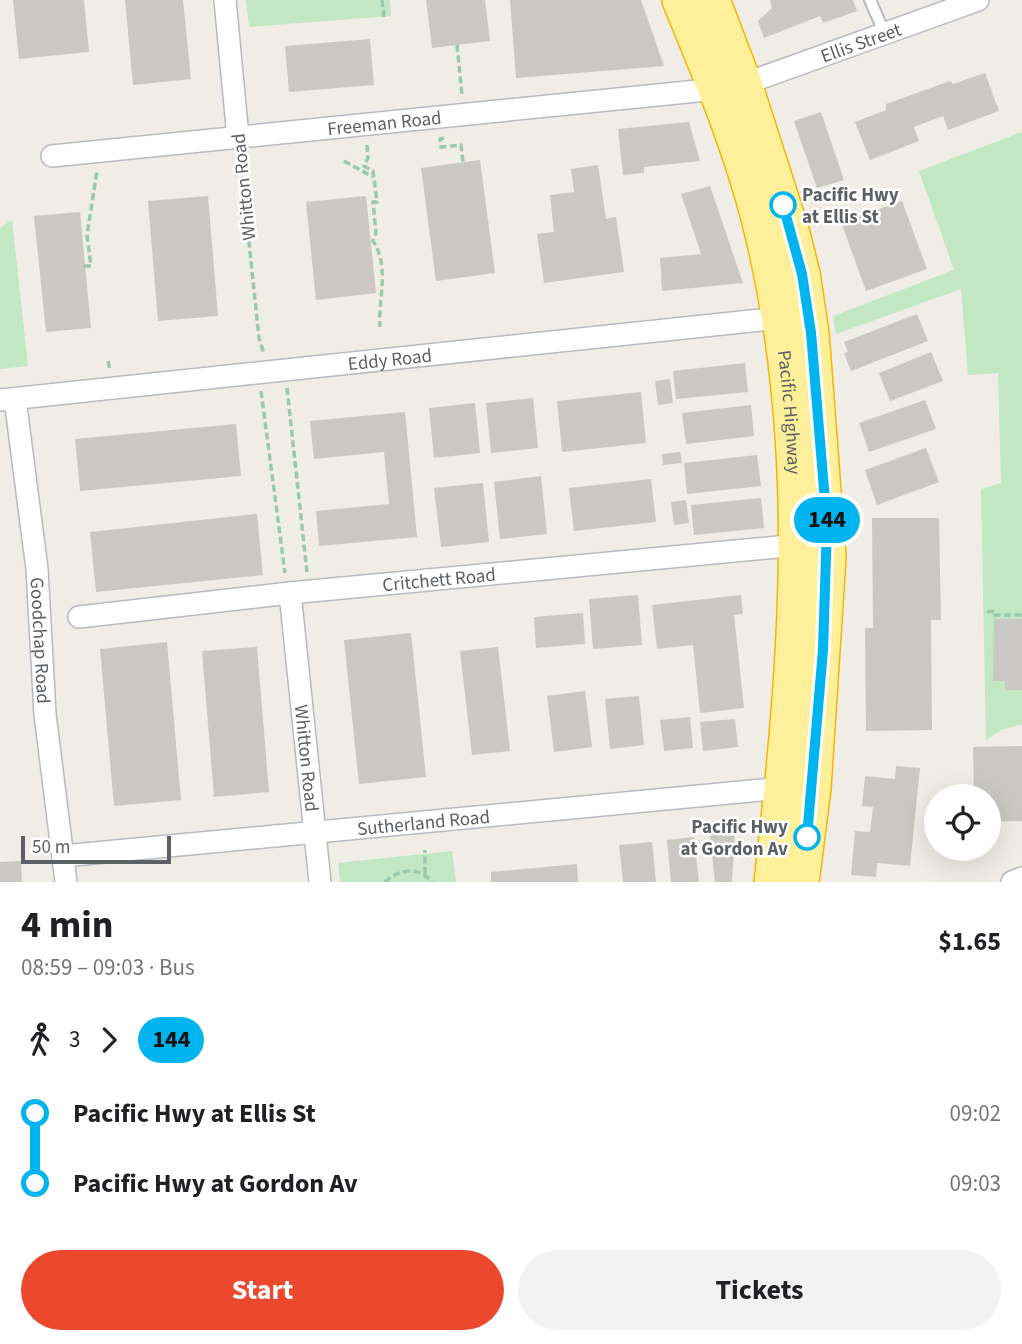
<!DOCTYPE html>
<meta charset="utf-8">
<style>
:root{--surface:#fff;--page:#f2f2f2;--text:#202124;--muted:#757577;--accent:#ec482e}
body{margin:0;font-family:"Source Sans 3",sans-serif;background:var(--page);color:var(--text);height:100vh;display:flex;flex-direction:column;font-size:26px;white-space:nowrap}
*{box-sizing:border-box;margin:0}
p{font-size:23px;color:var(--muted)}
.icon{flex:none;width:38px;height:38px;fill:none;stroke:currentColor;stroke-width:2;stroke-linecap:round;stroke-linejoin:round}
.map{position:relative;height:882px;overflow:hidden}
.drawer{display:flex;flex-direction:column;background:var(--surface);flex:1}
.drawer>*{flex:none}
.badge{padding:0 14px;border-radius:23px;font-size:24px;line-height:46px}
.buttons{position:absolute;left:924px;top:784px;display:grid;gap:14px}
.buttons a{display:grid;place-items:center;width:77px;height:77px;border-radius:50%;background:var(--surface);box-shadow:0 7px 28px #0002;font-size:35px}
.scale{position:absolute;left:21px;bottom:18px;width:150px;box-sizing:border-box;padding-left:7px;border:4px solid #5c6065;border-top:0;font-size:19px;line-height:24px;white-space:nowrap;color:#5c6065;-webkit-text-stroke:5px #fff;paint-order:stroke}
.map>.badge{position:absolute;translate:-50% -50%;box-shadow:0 0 0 4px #fff}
.legs{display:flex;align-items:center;gap:10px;height:77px;padding:0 21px;font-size:23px}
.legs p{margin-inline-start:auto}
.overview{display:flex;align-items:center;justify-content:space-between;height:119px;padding:0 21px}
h1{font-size:38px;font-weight:700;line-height:52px}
.action{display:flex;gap:14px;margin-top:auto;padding:14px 21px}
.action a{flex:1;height:80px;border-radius:42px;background:var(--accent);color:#fff;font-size:28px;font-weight:700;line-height:80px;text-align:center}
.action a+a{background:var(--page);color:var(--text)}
ul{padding:0 21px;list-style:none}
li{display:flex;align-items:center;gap:24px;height:70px;font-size:26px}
li i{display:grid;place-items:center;width:10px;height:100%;margin:0 9px;background:currentColor}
li i::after{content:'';width:18px;height:18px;margin:-9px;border:5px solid;border-radius:50%;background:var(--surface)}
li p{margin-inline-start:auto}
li:first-child i{background:linear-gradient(#0000 50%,currentColor 0)}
li:last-child i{background:linear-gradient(currentColor 50%,#0000 0)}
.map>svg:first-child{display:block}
.green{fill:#c1e7c3}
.building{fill:#cac8c2}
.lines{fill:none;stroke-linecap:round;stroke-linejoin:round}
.service-casing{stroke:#b7babf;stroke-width:14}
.minor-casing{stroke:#b7babf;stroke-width:24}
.trunk-casing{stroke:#f4b600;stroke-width:38}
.path{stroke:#9ac8aa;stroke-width:3.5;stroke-dasharray:7 3.5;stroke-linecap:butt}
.service{stroke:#fff;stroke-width:10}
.minor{stroke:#fff;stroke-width:21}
.trunk{stroke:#feef9b;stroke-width:35}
.line-1-casing{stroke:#fff;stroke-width:16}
.line-1{stroke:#00b5ef;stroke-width:10}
.stop-1-dot{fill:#fff;stroke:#00b5ef;stroke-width:3.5}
.labels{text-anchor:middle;stroke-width:5;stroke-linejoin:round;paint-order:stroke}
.street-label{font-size:19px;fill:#5c6065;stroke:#fff}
.stop-label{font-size:19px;font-weight:bold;fill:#5c6065;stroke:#fff;text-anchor:start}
</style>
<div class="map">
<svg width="1022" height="882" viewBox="0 0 1022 882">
<rect width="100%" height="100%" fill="#efede5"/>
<g class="green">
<path d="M 246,0 L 390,0 L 391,16 L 249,27 Z"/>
<path d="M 1022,132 L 1022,724 L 1001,730 L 986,740 L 981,489 L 1001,483 L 998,373 L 968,375 L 961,289 L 836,334 L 833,316 L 954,270 L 919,171 Z"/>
<path d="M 12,220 L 28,366 L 0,369 L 0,228 Z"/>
<path d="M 452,851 L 456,882 L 340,882 L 338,863 Z"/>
</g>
<g class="building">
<path d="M 13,0 L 84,0 L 89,52 L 19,59 Z"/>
<path d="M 125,0 L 183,0 L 191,79 L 133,85 Z"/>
<path d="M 426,0 L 485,0 L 490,41 L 432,48 Z"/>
<path d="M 510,0 L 641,0 L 664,66 L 516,78 Z"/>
<path d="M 770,0 L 853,0 L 857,11 L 823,23 L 820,16 L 764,38 L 758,21 L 772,8 Z"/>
<path d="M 370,39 L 374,85 L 289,92 L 285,46 Z"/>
<path d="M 985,73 L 999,111 L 948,130 L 943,116 L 914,127 L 919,141 L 870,160 L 855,122 L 886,110 L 886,104 L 950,81 L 953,84 Z"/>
<path d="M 821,112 L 844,180 L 817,188 L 794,121 Z"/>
<path d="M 689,122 L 700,161 L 644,167 L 644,173 L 623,175 L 618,129 Z"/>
<path d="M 480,160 L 495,273 L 436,281 L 421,168 Z"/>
<path d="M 598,165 L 606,219 L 616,217 L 624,272 L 544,283 L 537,234 L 554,232 L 550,195 L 574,192 L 571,169 Z"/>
<path d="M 710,186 L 743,283 L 662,291 L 660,258 L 701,254 L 681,194 Z"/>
<path d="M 208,196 L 218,316 L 158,321 L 148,201 Z"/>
<path d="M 366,196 L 376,293 L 316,300 L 306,202 Z"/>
<path d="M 902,201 L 927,269 L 866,291 L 841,222 Z"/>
<path d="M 80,212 L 91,328 L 46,332 L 34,216 Z"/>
<path d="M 917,314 L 928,341 L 851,371 L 844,353 L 848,352 L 844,342 Z"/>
<path d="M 931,352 L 943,381 L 890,401 L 879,373 Z"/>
<path d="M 745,363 L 748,392 L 676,399 L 673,371 Z"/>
<path d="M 670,379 L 673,403 L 658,405 L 655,381 Z"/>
<path d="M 641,392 L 646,443 L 562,452 L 557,401 Z"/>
<path d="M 533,398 L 538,448 L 491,453 L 486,403 Z"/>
<path d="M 925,400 L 936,429 L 869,452 L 859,423 Z"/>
<path d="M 475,403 L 480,453 L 434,458 L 429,408 Z"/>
<path d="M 751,405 L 754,436 L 686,444 L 682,413 Z"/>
<path d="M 405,412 L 417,537 L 319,546 L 316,511 L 389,504 L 384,452 L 314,459 L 310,421 Z"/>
<path d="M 236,424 L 241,476 L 80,491 L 75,439 Z"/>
<path d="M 926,448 L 939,482 L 877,505 L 865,470 Z"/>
<path d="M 680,452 L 682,463 L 663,465 L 662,454 Z"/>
<path d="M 757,455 L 761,486 L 687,494 L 684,463 Z"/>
<path d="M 541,476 L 547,534 L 500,539 L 494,482 Z"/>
<path d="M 651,479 L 656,522 L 574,531 L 569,488 Z"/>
<path d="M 483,483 L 489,542 L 441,547 L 434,488 Z"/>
<path d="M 761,498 L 764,528 L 694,535 L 691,505 Z"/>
<path d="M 686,500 L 689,523 L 674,525 L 671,502 Z"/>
<path d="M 257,514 L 263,575 L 96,592 L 90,532 Z"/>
<path d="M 872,518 L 939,518 L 941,620 L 931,620 L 932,730 L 866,731 L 865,628 L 873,628 Z"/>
<path d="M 638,595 L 642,645 L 593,649 L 589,599 Z"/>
<path d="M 741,595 L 743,614 L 734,615 L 744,708 L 700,713 L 693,645 L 657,649 L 652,605 Z"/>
<path d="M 583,613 L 585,644 L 536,648 L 534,617 Z"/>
<path d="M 994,619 L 1022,619 L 1022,690 L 1005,690 L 1005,681 L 993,681 Z"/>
<path d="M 411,633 L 426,777 L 359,784 L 344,640 Z"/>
<path d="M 167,642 L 181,800 L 114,806 L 100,649 Z"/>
<path d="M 257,647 L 269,792 L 214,797 L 202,651 Z"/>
<path d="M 498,647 L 510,751 L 472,755 L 460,651 Z"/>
<path d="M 585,691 L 592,747 L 554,752 L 547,696 Z"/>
<path d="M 639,696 L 644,745 L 610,749 L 605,699 Z"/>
<path d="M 690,717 L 693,748 L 664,751 L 660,720 Z"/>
<path d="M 735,719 L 738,747 L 703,751 L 700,722 Z"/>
<path d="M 1022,746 L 1022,821 L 989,822 L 989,796 L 974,796 L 973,747 Z"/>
<path d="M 896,766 L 920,768 L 910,866 L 877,863 L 876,877 L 851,875 L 855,831 L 870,832 L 873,807 L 862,806 L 865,776 L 895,779 Z"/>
<path d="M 735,826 L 732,882 L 715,882 L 709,828 Z"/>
<path d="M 694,837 L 699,882 L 671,882 L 667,840 Z"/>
<path d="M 652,842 L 656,882 L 623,882 L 619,845 Z"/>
<path d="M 21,861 L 22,882 L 0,882 L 0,862 Z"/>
<path d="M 577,864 L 578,882 L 491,882 L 491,872 Z"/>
</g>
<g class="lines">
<defs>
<path id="service" d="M 870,0 L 885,34"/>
<g id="minor">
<path d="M 225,0 L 238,137"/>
<path id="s1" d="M 744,84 L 978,0"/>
<path id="s2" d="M 52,156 L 717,89"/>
<path id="s3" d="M 15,399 L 37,569 L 45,714 L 66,882"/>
<path id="s4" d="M 0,400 L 779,318"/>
<path id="s5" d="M 290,593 L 320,882"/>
<path id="s6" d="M 79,617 L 290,593 L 799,545"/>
<path id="s7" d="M 63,856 L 783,788"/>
<path d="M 1012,882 L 1022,878"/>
</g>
<g id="trunk">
<path id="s8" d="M 680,0 C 712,77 744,154 763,234 C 815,450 797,665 772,882"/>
<path d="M 712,0 L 744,84 L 791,230 L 802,274 L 811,333 L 828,557 L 813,788 L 801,882"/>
</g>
</defs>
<use href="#service" class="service-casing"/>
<use href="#minor" class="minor-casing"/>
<use href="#trunk" class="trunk-casing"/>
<g class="path">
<path d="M 382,0 L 384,17"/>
<path d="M 457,45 L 462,95"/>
<path d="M 444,138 L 440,139 L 441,147 L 461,145 L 463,162"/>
<path d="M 367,145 L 368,158 L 364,166 L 373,171 L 377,202 L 373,202 L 376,233 L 373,241 C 390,266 378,299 380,327"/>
<path d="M 240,157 L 259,338 L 264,354"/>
<path d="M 344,161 L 373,177"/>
<path d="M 84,266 L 91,266 L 87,235 L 97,171"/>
<path d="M 108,361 L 110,370"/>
<path d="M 287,388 L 307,572"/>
<path d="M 261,391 L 285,573"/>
<path d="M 987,612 L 995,611 L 995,615 L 1022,615"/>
<path d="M 425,874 L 425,850"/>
<path d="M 385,882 C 399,869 419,866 432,882"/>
</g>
<use href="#service" class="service"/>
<use href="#minor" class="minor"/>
<use href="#trunk" class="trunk"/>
</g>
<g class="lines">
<defs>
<path id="line-1" d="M 783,205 L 802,274 L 811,333 L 827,525 L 823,650 L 807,837"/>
</defs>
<use href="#line-1" class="line-1-casing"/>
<use href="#line-1" class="line-1"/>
</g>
<g class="stop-1-dot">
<circle cx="783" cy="205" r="12"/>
<circle cx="807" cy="837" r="12"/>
</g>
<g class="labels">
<g class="street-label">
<text dy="7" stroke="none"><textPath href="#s1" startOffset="124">Ellis Street</textPath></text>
<text dy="7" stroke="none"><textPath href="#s2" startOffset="334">Freeman Road</textPath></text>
<text transform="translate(243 187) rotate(-96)" y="7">Whitton Road</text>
<text dy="7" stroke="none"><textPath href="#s4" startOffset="392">Eddy Road</textPath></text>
<text dy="7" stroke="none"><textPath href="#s8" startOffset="429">Pacific Highway</textPath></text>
<text dy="7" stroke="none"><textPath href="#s6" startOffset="362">Critchett Road</textPath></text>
<text dy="7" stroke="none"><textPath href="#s3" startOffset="243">Goodchap Road</textPath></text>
<text dy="7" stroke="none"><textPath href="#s5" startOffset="166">Whitton Road</textPath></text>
<text dy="7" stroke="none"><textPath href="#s7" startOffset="362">Sutherland Road</textPath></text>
</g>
<g class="stop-label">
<text x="802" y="201">Pacific Hwy<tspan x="802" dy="22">at Ellis St</tspan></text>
<text x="788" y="833" text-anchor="end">Pacific Hwy<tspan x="788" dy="22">at Gordon Av</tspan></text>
</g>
</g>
</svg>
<div class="buttons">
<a><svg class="icon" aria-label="locate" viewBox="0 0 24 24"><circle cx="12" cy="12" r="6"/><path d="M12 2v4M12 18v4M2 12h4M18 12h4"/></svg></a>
</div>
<div class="scale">50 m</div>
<b class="badge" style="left:827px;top:520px;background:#00b5ef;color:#111">144</b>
</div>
<section class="drawer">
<div class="overview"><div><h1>4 min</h1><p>08:59 – 09:03 · Bus</p></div><b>$1.65</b></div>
<div class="legs"><svg class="icon" aria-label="walk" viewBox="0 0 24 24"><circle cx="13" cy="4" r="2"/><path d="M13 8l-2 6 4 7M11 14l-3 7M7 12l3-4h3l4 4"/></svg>3<svg class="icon" aria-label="forward" viewBox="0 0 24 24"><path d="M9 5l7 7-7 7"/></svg><b class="badge" style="background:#00b5ef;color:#111">144</b></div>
<ul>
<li><i style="color:#00b5ef"></i><b>Pacific Hwy at Ellis St</b><p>09:02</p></li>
<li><i style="color:#00b5ef"></i><b>Pacific Hwy at Gordon Av</b><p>09:03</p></li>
</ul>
<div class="action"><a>Start</a><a>Tickets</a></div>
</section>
